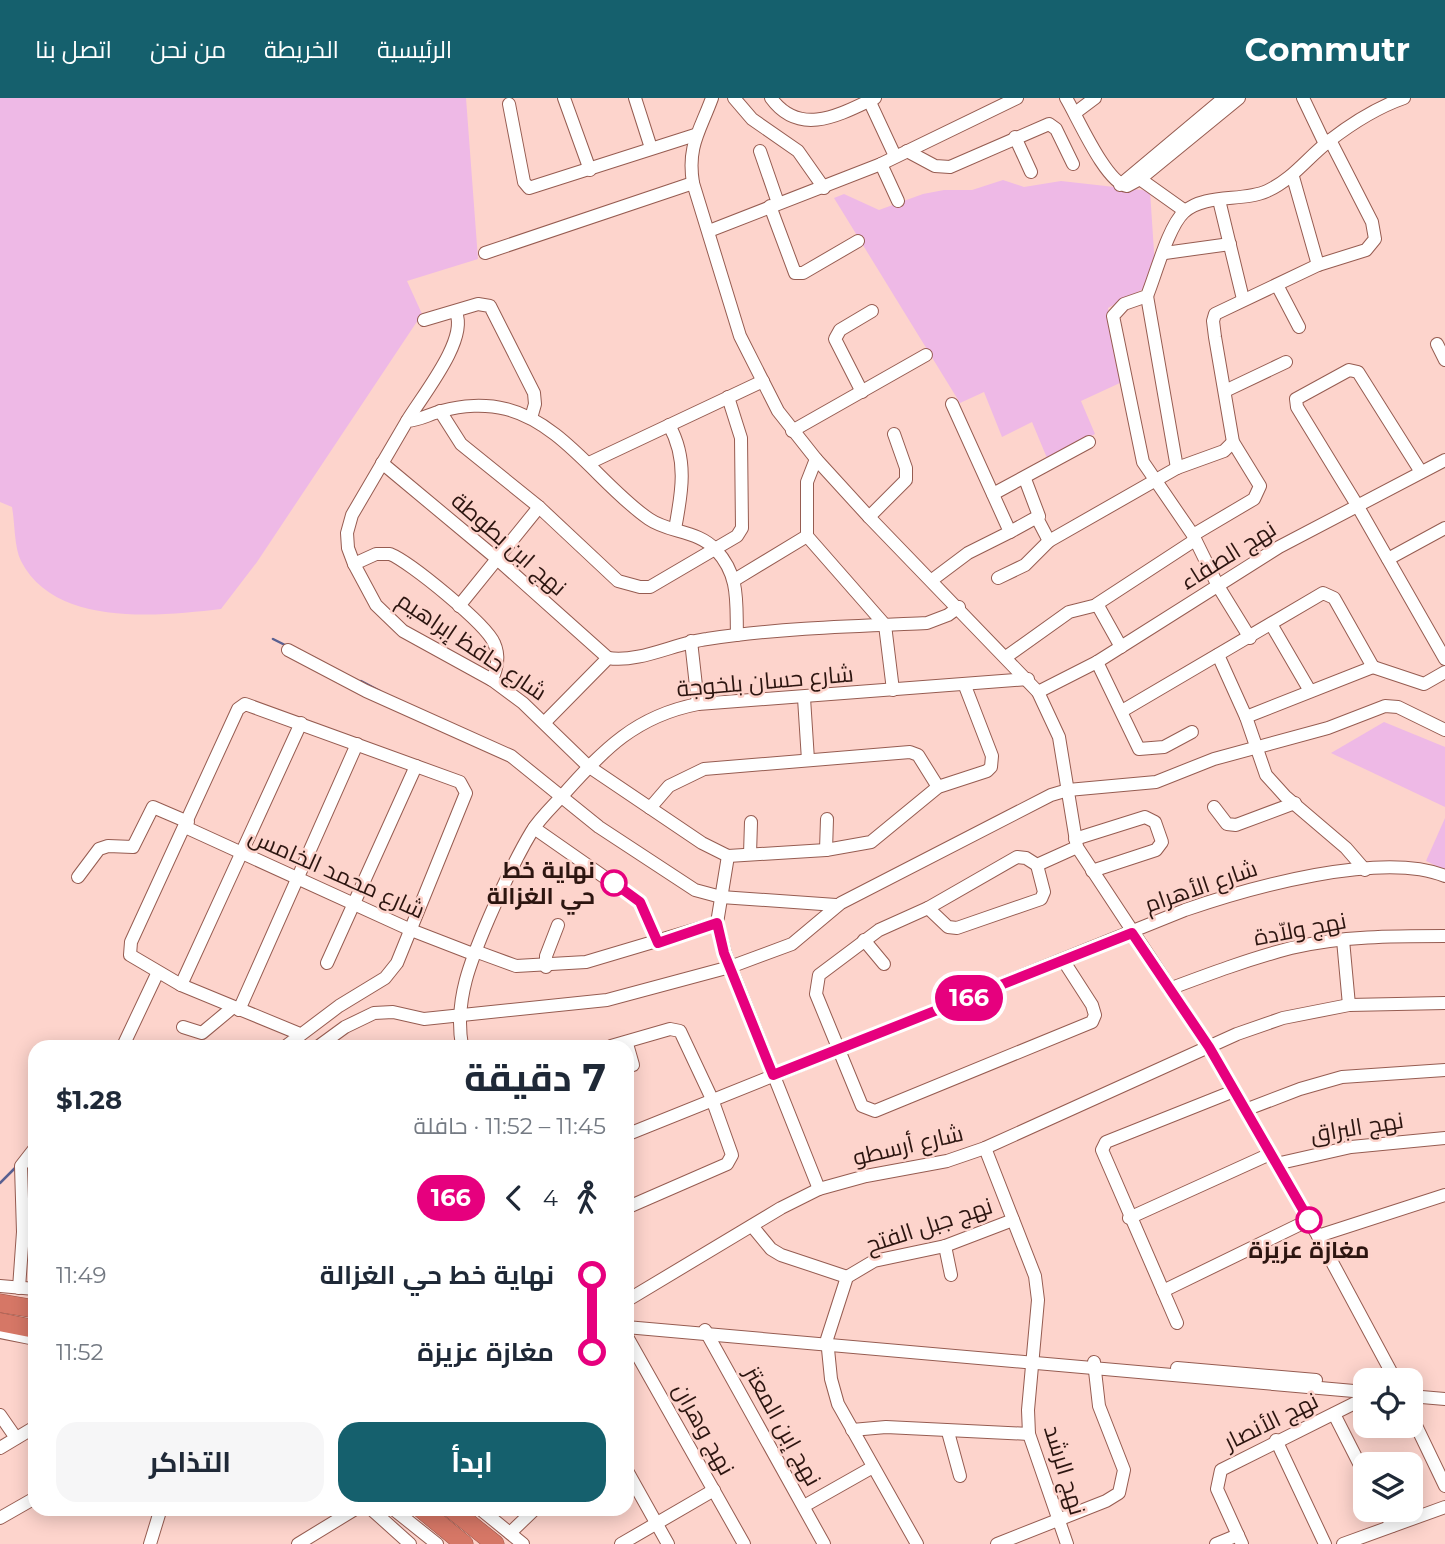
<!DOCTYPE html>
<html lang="ar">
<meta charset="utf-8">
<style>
:root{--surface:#fff;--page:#f6f6f7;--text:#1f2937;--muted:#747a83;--accent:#15606d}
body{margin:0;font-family:Montserrat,Cairo,sans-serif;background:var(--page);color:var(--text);direction:rtl;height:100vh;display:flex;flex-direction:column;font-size:26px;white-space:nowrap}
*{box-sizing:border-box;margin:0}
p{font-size:23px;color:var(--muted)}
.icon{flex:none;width:38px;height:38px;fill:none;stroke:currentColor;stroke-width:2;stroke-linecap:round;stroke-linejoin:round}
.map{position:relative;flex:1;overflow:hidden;direction:ltr}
.side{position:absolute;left:28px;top:942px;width:606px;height:476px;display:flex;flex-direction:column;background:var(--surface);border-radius:21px;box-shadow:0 4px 18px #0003;direction:rtl}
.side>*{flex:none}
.badge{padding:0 14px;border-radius:23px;font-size:24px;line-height:46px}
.buttons{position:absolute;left:1353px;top:1270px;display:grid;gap:14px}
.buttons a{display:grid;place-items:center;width:70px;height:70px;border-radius:14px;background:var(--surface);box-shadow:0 4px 18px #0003;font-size:35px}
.map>.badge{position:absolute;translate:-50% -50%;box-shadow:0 0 0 4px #fff}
.legs{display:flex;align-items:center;gap:10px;height:77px;padding:0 28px;font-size:23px}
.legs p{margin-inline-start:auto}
.summary{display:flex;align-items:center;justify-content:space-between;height:119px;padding:0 28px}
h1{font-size:38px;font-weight:700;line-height:52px}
.action{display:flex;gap:14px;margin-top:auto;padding:14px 28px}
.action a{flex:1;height:80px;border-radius:21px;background:var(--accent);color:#fff;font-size:28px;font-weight:700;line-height:80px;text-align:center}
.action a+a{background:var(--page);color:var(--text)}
ul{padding:0 28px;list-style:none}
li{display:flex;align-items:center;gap:24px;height:77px;font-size:26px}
li i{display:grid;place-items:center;width:10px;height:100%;margin:0 9px;background:currentColor}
li i::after{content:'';width:18px;height:18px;margin:-9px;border:5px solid;border-radius:50%;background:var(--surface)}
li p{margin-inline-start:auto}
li:first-child i{background:linear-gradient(#0000 50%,currentColor 0)}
li:last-child i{background:linear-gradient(currentColor 50%,#0000 0)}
header{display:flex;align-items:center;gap:42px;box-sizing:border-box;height:98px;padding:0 35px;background:var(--accent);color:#fff}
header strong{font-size:33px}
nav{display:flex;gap:38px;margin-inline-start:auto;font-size:24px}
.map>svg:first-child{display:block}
.green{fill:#eeb9e6}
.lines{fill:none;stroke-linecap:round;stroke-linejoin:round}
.stream{stroke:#596091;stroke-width:2.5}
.minor-casing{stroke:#965c51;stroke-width:14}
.highway-casing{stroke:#9a5548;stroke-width:19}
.minor{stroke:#fff;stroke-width:12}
.highway{stroke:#d67766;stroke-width:18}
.line-1-casing{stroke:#fff;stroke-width:16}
.line-1{stroke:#e6007e;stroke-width:10}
.stop-1-dot{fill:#fff;stroke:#e6007e;stroke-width:3.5}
.labels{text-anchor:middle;stroke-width:5;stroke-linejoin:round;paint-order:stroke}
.street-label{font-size:23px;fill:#2c1510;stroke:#fdd4cc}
.stop-label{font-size:23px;font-weight:bold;fill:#2c1510;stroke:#fdd4cc;text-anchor:end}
</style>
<header>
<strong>Commutr</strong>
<nav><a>الرئيسية</a><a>الخريطة</a><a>من نحن</a><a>اتصل بنا</a></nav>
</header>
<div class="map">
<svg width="1445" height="1446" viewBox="0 0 1445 1446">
<rect width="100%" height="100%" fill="#fdd4cc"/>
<g class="green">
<path d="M 0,0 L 466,0 L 478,161 L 407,183 L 422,216 L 257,464 L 221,511 C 160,518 55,530 21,463 C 14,449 15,425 12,409 L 0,404 Z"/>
<path d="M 1003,82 L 1024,89 L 1061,83 L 1150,93 L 1156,184 L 1108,210 L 1122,284 L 1081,303 L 1095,336 L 1047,360 L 1032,324 L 1002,339 L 984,294 L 960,305 L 834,100 L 844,96 L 879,112 L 923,96 L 944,92 L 972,92 Z"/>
<path d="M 1384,624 L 1445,649 L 1445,709 L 1331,655 Z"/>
<path d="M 1445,720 L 1445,772 L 1426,763 Z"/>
</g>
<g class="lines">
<g class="stream">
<path d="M 273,541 L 285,547"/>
<path d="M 361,583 L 380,593"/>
<path d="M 0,1085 L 17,1068"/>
</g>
<defs>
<g id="minor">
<path d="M 564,0 L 590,72"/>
<path d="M 635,0 L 651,50"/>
<path d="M 712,0 C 700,33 687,48 693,85 L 740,238 L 778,313 L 816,361 L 869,419 L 1038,594 L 1059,639 L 1077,749 L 1209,949 L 1318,1138 L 1396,1283"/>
<path d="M 734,0 L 752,21 L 798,53 L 824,90"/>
<path d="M 771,0 C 800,40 841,16 875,0"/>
<path d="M 868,0 L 895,58"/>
<path d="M 1066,0 C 1078,20 1106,85 1127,88 L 1140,81 L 1239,0"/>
<path d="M 1303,0 L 1325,46"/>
<path d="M 509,6 L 524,84 L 529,90 L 695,37"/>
<path d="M 1075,15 L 1095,0"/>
<path d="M 1015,39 L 1031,74"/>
<path d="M 760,53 L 778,105"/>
<path d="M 907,53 L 935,68 L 950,69 L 1049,26 L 1056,31 L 1073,66"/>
<path d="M 881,66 L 898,103"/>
<path d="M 1293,79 L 1318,167"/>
<path d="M 1140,81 L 1185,113"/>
<path d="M 1120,87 L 1224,0"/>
<path d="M 1219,102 L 1243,201"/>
<path d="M 770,108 L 795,175 L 803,175 L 858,143"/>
<path d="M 709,133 L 881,66 L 1017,0"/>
<path d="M 485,155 L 693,85"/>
<path d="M 1165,155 L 1230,146"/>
<path d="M 1277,187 L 1299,229"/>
<path d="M 1147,198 L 1177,370"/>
<path d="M 424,222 L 478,206 L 490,208 L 534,295 L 535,306 L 531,320"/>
<path d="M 1437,246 L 1445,262"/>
<path d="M 1225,293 L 1286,264"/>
<path d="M 862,294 L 835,241 L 840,232 L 872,213"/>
<path d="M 440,313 L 461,346 L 539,409 L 618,483 L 640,489 L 650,489 L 737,438 L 742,430 L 741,340 L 728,299"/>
<path d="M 407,323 C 422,298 468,242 456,215"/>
<path d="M 669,327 C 688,361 682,394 675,431"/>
<path d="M 792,333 L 926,257"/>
<path d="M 816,361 L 807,384 L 807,438 L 885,527 L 893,592"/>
<path d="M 382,365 L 496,460 L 608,560"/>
<path d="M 589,365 L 763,283"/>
<path d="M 1421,374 L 1358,274 L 1349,272 L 1296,301 L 1297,309 L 1357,407 L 1445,561"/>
<path d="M 993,396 L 1089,344"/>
<path d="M 869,419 L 906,382 L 906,370 L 894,336"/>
<path d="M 1037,420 L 1049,443 L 1177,370 L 1224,353 L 1233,344"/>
<path d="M 1010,434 L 1039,418 L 1025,381"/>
<path d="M 1193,437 L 1254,401 L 1260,388 L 1233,344 L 1215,239 L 1213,223 L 1215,216 L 1318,167 L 1366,152 L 1375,141 L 1372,124 L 1330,42"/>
<path d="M 1388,461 L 1445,430"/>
<path d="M 354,466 L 376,456 L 390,456 C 410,464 486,526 494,545 C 500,558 497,570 492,582"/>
<path d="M 998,480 L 1025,467 L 1049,443"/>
<path d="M 736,481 L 807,438"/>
<path d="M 932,482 L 968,455 L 1010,434 L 952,306"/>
<path d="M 459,508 L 539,409"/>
<path d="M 1271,526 L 1310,593"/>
<path d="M 737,537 C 736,504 740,478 716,452 C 698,432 669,435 649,421 C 602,389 563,325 506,311 C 486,306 462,307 442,313 C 429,316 421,322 407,323 L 352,417 L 347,435 L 348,450 L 354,466 L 376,507 L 403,533 L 492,582 L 523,605 L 588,668 L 702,745 L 728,758 L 826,752 L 871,744 L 938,689 L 987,673 L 991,669 L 992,658 L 965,588"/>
<path d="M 1250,540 L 1218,488 L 1193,437 L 1143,364 L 1113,218 L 1124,206 L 1147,198 C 1156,176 1168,129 1184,114 C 1205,95 1243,104 1267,93 C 1293,81 1307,60 1329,43 C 1351,26 1378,9 1404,0"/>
<path d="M 691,543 L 698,606"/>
<path d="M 1121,549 L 1097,506 L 1195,442"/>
<path d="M 288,552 L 366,593 L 511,658 L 599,729 L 695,792 L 721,799 L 836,807"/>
<path d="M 1218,557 L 1246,619 L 1266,677 L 1285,698 L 1346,750 L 1365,772"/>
<path d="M 1006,559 L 1069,514 L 1097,507"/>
<path d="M 1097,564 L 1139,651 L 1164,649 L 1192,634"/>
<path d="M 1373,569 L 1424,586 L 1445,574"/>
<path d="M 1038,594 L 1097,564 L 1279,449 L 1445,362"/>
<path d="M 804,600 L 808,662"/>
<path d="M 1122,613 L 1323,495 L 1334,500 L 1373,569"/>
<path d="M 1246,619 L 1373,569"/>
<path d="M 545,624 L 608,560 C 640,565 675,545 707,541 C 779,530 854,528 927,525 L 948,517 L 959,509"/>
<path d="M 1214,709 L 1227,726 L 1236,727 L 1295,705"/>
<path d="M 650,710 L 669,688 L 704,671 L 910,654 L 918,657 L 938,689"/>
<path d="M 185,729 L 411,832 L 473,856"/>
<path d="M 534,730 L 640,804 L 658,845"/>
<path d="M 1075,741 L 1145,719 L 1155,724 L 1162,744 L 1156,752 L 1092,773"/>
<path d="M 826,752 L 827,721"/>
<path d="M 750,756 L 751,724"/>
<path d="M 728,758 L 717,825 L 725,855 L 819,1091"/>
<path d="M 78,779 L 99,751 L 108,748 L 133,749 L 153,709 L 188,724"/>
<path d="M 928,810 L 948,829 L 957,830 L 1041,801 L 1044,794 L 1037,767"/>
<path d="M 864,842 L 884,866"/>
<path d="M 1343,842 L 1349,907"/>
<path d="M 475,853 L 516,868 L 586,864 L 717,825"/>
<path d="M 1063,862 L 1092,907 L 1095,917 L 1092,924 L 875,1013 L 862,1008 L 816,896 L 819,877 L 879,832 L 928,810 L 1017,759 L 1026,760 L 1037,767 L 1077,749"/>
<path d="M 327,865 L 416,668"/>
<path d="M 546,869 L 546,858 L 558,827"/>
<path d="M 181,887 L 301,625"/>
<path d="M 1169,891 C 1209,876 1249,861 1291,850 C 1341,838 1394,838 1445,838"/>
<path d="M 239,912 L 357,646"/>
<path d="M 183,929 L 202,935 L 232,910"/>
<path d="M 627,946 L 633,967"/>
<path d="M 123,948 L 157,876"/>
<path d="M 286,948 L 339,908 L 385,880 L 397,865 L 466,695 L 460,684 L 245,606 L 238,611 L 131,844 L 130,857 L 181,887 L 300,936"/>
<path d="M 319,948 L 345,929 L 374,915 L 393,914 L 424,921 L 607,902 L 730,869 L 792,846 L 841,805 L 1051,697 L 1068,692 L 1156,684 L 1214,661 L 1328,630 L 1385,608 L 1398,609 L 1445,632"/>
<path d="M 462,948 C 454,902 471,862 489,820 C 502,790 515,761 532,733 C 540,720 553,708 563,697 C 604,651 636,618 698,606 L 1028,581"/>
<path d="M 611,948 L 670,931 L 680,933 L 712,1001 L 732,1057 L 727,1066 L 626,1110"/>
<path d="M 1245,1012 L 1300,991 L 1342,979 L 1445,972"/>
<path d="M 626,1037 L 1185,812 C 1249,790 1382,752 1445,778"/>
<path d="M 985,1050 L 1035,1178 L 1038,1202 L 1028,1312 L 1029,1336 L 1067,1446"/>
<path d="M 1276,1066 L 1351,1049 L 1445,1040"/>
<path d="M 1129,1120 L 1270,1056"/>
<path d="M 752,1128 L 771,1151 L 781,1157 L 847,1179"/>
<path d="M 23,1134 L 21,1068 L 35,1050"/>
<path d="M 1318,1138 L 1445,1097"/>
<path d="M 945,1148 L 951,1177"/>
<path d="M 0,1188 L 35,1191"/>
<path d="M 19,1190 L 23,1134 L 35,1118"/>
<path d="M 1163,1193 L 1309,1122"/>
<path d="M 626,1203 L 781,1110 L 819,1091 L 866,1078 L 947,1063 L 985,1050 L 1237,936 L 1283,920 L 1349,907 L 1445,905"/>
<path d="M 1177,1225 L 1102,1052 L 1106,1044 L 1234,993"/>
<path d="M 626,1229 L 1365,1294"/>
<path d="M 705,1232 L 824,1446"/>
<path d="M 0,1234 L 35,1241"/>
<path d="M 626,1237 L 744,1446"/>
<path d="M 1177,1270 L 1316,1282"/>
<path d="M 1410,1298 L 1445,1301"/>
<path d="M 1410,1315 L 1445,1388"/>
<path d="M 1334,1316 L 1365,1377"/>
<path d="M 0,1317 L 16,1340"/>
<path d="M 852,1332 L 886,1329 L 1029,1336"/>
<path d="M 948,1334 L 960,1378"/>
<path d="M 1276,1342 L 1325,1446"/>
<path d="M 0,1350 L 35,1329"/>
<path d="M 626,1371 L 668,1446"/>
<path d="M 804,1408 L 873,1369"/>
<path d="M 370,1410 L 410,1446"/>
<path d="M 392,1410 L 437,1446"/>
<path d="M 479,1410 L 523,1446"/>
<path d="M 1384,1412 L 1392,1428"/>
<path d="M 0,1420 L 35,1400"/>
<path d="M 510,1435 L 536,1410"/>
<path d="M 150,1446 L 161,1410"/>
<path d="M 298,1446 L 357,1410"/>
<path d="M 621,1446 L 714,1392"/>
<path d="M 917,1446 L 838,1306 L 831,1281 L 827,1241 L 847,1179 L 874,1163 L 945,1148 L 1013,1122"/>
<path d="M 997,1446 L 1106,1403 L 1119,1395 L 1124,1372 L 1099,1308 L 1094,1264"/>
<path d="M 1216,1446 L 1238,1437"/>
<path d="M 1242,1446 L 1217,1391 L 1221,1372 L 1365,1300"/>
<path d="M 1343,1446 L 1445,1409"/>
</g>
<g id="highway">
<path d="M 0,1205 L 35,1211"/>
<path d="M 0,1224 L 35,1231"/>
<path d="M 420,1410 L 464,1446"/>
<path d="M 450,1410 L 495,1446"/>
</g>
</defs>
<use href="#minor" class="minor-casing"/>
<use href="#highway" class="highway-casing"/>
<use href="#minor" class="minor"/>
<use href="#highway" class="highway"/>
</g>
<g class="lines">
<defs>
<path id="line-1" d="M 614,785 L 640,804 L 658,845 L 717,825 L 724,855 L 773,977 L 1132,835 L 1209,949 L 1309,1122"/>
</defs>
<use href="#line-1" class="line-1-casing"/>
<use href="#line-1" class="line-1"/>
</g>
<g class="stop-1-dot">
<circle cx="614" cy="785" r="12"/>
<circle cx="1309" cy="1122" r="12"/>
</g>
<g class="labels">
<g class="street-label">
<text transform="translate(509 446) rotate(41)" y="8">نهج ابن بطوطة</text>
<text transform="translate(1228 457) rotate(-32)" y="8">نهج الصفاء</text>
<text transform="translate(472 548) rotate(34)" y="8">شارع حافظ إبراهيم</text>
<text transform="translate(765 583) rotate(-5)" y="8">شارع حسان بلخوجة</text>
<text transform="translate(337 775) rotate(24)" y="8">شارع محمد الخامس</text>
<text transform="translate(1201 788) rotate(-19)" y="8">شارع الأهرام</text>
<text transform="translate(1300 831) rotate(-11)" y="8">نهج ولاّدة</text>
<text transform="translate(1357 1029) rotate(-9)" y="8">نهج البراق</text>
<text transform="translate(908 1047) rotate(-13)" y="8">شارع أرسطو</text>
<text transform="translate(929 1127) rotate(-18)" y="8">نهج جبل الفتح</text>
<text transform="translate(1271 1323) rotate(-26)" y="8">نهج الأنصار</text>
<text transform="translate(783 1328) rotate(61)" y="8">نهج إبن المعتز</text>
<text transform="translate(704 1331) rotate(61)" y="8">نهج وهران</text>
<text transform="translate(1065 1372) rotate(73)" y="8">نهج الرشد</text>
</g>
<g class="stop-label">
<text x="595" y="780">نهاية خط<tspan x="595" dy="26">حي الغزالة</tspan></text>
<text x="1309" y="1160" text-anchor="middle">مغازة عزيزة</text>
</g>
</g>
</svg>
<div class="buttons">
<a><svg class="icon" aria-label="locate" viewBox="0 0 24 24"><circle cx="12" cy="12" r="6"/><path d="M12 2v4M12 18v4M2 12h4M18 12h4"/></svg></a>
<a><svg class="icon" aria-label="layers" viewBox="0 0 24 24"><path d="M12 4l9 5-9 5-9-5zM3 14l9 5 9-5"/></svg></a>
</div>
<b class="badge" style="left:969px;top:900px;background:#e6007e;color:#fff">166</b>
<section class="side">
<div class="summary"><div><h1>7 دقيقة</h1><p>11:45 – 11:52 · حافلة</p></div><b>$1.28</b></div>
<div class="legs"><svg class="icon" aria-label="walk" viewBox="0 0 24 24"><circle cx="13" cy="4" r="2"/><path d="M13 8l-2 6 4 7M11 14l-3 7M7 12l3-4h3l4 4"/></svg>4<svg class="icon" aria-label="back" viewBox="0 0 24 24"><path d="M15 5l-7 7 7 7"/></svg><b class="badge" style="background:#e6007e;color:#fff">166</b></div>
<ul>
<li><i style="color:#e6007e"></i><b>نهاية خط حي الغزالة</b><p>11:49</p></li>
<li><i style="color:#e6007e"></i><b>مغازة عزيزة</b><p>11:52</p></li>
</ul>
<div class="action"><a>ابدأ</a><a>التذاكر</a></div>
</section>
</div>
